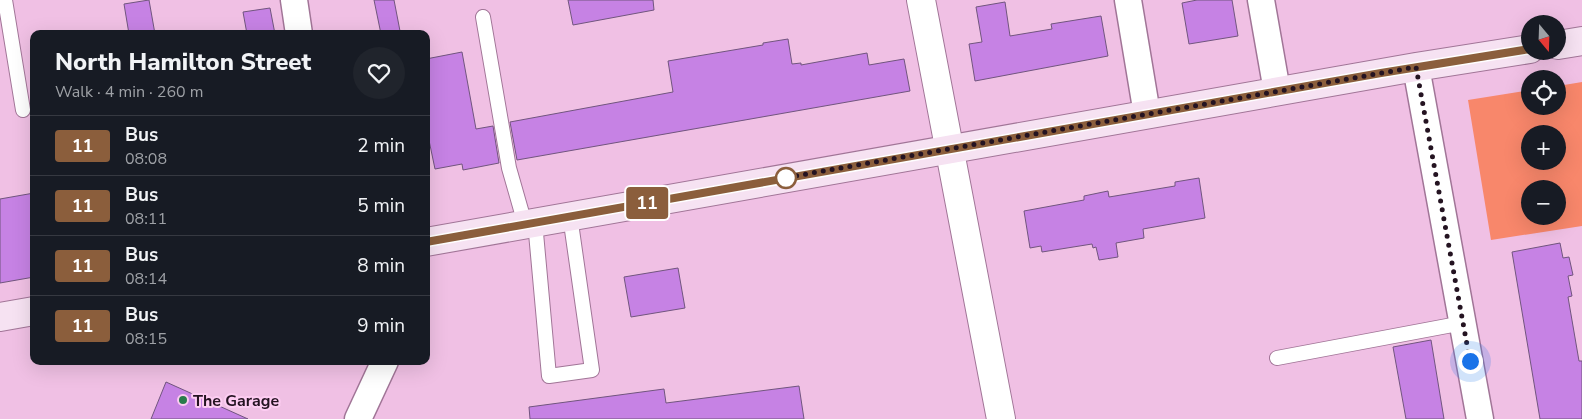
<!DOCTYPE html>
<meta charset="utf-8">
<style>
:root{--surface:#171b24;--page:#20242c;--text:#f1f3f6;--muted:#9ea1a6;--line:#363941}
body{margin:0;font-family:"Nunito Sans",sans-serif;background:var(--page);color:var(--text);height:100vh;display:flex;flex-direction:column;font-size:19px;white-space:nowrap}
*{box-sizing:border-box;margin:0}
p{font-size:16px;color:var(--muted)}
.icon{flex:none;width:28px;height:28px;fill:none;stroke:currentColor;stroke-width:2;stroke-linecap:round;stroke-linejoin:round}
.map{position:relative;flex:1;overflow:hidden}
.drawer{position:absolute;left:30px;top:30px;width:400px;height:335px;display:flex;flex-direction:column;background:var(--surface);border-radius:10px;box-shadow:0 5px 20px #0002}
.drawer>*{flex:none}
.badge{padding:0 10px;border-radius:4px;font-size:18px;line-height:32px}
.needle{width:32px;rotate:161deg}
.fabs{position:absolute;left:1521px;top:15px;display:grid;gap:10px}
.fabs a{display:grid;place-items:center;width:45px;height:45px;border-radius:50%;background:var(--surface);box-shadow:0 5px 20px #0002;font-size:25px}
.you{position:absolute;width:25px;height:25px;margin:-12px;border:4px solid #fff;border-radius:50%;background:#1a73e8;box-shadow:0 0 0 8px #1a73e833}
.map>.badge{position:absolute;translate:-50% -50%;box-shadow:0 0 0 2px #fff}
.round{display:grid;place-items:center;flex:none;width:52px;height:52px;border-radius:26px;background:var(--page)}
.overview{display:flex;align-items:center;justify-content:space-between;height:85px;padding:0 25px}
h1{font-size:24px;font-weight:800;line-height:38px}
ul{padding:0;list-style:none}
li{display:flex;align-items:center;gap:15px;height:60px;padding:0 25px;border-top:1px solid var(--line)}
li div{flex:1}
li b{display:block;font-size:19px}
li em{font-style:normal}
li .badge{min-width:55px;font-weight:700;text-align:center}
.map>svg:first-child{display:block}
.green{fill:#f8876b;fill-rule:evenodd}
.building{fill:#c682e4;stroke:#71557e}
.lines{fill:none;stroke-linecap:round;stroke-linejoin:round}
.service-casing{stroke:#a17597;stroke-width:16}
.minor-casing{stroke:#a17597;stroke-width:29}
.tertiary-casing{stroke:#a17597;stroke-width:30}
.secondary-casing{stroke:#a17597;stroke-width:30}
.service{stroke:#fff;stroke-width:14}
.minor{stroke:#fff;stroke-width:26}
.tertiary{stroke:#fff;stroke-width:28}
.secondary{stroke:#f6e2f2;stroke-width:28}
.line-casing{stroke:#fff;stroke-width:11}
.line{stroke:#8b5e3c;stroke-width:8}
.walk{stroke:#241321;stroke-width:5;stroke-dasharray:0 9}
.stop-dot{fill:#fff;stroke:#8b5e3c;stroke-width:2.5}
.poi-dot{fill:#297b4c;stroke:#fdcdf2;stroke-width:2}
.labels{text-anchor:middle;stroke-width:4;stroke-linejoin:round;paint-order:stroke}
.poi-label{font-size:16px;font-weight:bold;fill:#241321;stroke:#fdcdf2;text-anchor:start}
</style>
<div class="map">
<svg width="1582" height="419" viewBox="0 0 1582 419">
<rect width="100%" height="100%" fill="#f0c0e4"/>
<path class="green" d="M 1582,82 L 1582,226 L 1491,240 L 1468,100 L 1530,90 L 1530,106 L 1558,106 L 1558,86 ZM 1530,134 L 1558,134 L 1558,161 L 1530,161 ZM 1530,189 L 1558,189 L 1558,216 L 1530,216 Z"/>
<g class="building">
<path d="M 149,0 L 155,34 L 129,34 L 124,4 Z"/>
<path d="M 374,0 L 394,0 L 400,31 L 381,34 Z"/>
<path d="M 568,0 L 653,0 L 654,10 L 573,25 Z"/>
<path d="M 1197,0 L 1232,0 L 1238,36 L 1189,44 L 1182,3 Z"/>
<path d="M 1005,2 L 1010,36 L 1052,29 L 1051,24 L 1101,16 L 1108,56 L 975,81 L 969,44 L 982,42 L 976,7 Z"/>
<path d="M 270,8 L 275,34 L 247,34 L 243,12 Z"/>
<path d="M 788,39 L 792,64 L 801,63 L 801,65 L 867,53 L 869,65 L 904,59 L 910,91 L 517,160 L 510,122 L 673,92 L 668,61 L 763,45 L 763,43 Z"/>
<path d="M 462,52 L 476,129 L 493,126 L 499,163 L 463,170 L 462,164 L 435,169 L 426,126 L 426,59 Z"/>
<path d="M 1199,178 L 1205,218 L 1143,229 L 1144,238 L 1116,243 L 1118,257 L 1099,260 L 1096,247 L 1093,248 L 1092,244 L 1042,252 L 1041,246 L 1030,248 L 1024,211 L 1084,200 L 1084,196 L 1108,191 L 1109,197 L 1175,186 L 1175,182 Z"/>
<path d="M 34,193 L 34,277 L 0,283 L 0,199 Z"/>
<path d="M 1560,243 L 1563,258 L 1569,257 L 1573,275 L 1568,276 L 1572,296 L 1568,297 L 1579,361 L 1582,361 L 1582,419 L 1540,419 L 1512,252 Z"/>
<path d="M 678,268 L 685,308 L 631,317 L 624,277 Z"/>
<path d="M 1431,340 L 1444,419 L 1406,419 L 1393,347 Z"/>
<path d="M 166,382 L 248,419 L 151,419 Z"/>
<path d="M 799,386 L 804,419 L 530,419 L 529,407 L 664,389 L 666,403 Z"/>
</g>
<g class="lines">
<defs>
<g id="service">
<path d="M 5,0 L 23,110"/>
<path d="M 483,17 L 509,168 L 525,224"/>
<path d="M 535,222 L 549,376 L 592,370 L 570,216"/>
<path d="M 1277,358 L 1463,323"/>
</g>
<g id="minor">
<path d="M 294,0 L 299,34"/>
<path d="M 1128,0 L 1147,114"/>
<path d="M 1261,0 L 1277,91"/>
<path d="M 1416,67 L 1480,419"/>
<path d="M 358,419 L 385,361"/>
</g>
<path id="tertiary" d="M 921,0 L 1001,419"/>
<g id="secondary">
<path d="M 1558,45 L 1582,41"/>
<path d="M 426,242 L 1416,67 L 1530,49"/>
<path d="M 0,317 L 34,311"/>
</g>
</defs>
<use href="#service" class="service-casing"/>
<use href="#minor" class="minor-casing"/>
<use href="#tertiary" class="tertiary-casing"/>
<use href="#secondary" class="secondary-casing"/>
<use href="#service" class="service"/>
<use href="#minor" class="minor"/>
<use href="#tertiary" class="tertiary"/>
<use href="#secondary" class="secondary"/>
</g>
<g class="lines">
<defs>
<path id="line" d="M 426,242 L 1381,73 L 1530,49"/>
</defs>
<use href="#line" class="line-casing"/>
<use href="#line" class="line"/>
<path class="walk" d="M 786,178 L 778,179 L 1416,67 L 1470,361"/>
</g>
<circle class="stop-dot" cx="786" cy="178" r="10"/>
<circle class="poi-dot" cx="183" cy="400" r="5"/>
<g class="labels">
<g class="poi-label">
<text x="193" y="406">The Garage</text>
</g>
</g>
</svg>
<div class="fabs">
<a><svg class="needle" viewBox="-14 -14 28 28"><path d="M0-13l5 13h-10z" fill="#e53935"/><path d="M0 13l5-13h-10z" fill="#9ea1a6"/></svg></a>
<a><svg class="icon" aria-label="locate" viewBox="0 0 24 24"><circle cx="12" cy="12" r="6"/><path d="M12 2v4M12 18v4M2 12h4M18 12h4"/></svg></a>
<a>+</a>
<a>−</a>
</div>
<div class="you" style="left:1470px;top:361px"></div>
<b class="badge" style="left:647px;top:203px;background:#8b5e3c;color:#fff">11</b>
<section class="drawer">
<div class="overview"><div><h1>North Hamilton Street</h1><p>Walk · 4 min · 260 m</p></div><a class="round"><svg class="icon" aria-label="heart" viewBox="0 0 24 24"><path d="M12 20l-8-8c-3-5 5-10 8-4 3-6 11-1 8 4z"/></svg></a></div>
<ul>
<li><span class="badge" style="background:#8b5e3c;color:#fff">11</span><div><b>Bus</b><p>08:08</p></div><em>2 min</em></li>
<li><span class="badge" style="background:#8b5e3c;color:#fff">11</span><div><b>Bus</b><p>08:11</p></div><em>5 min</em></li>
<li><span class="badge" style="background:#8b5e3c;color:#fff">11</span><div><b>Bus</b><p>08:14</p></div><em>8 min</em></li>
<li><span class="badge" style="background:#8b5e3c;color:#fff">11</span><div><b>Bus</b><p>08:15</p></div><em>9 min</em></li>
</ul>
</section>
</div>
